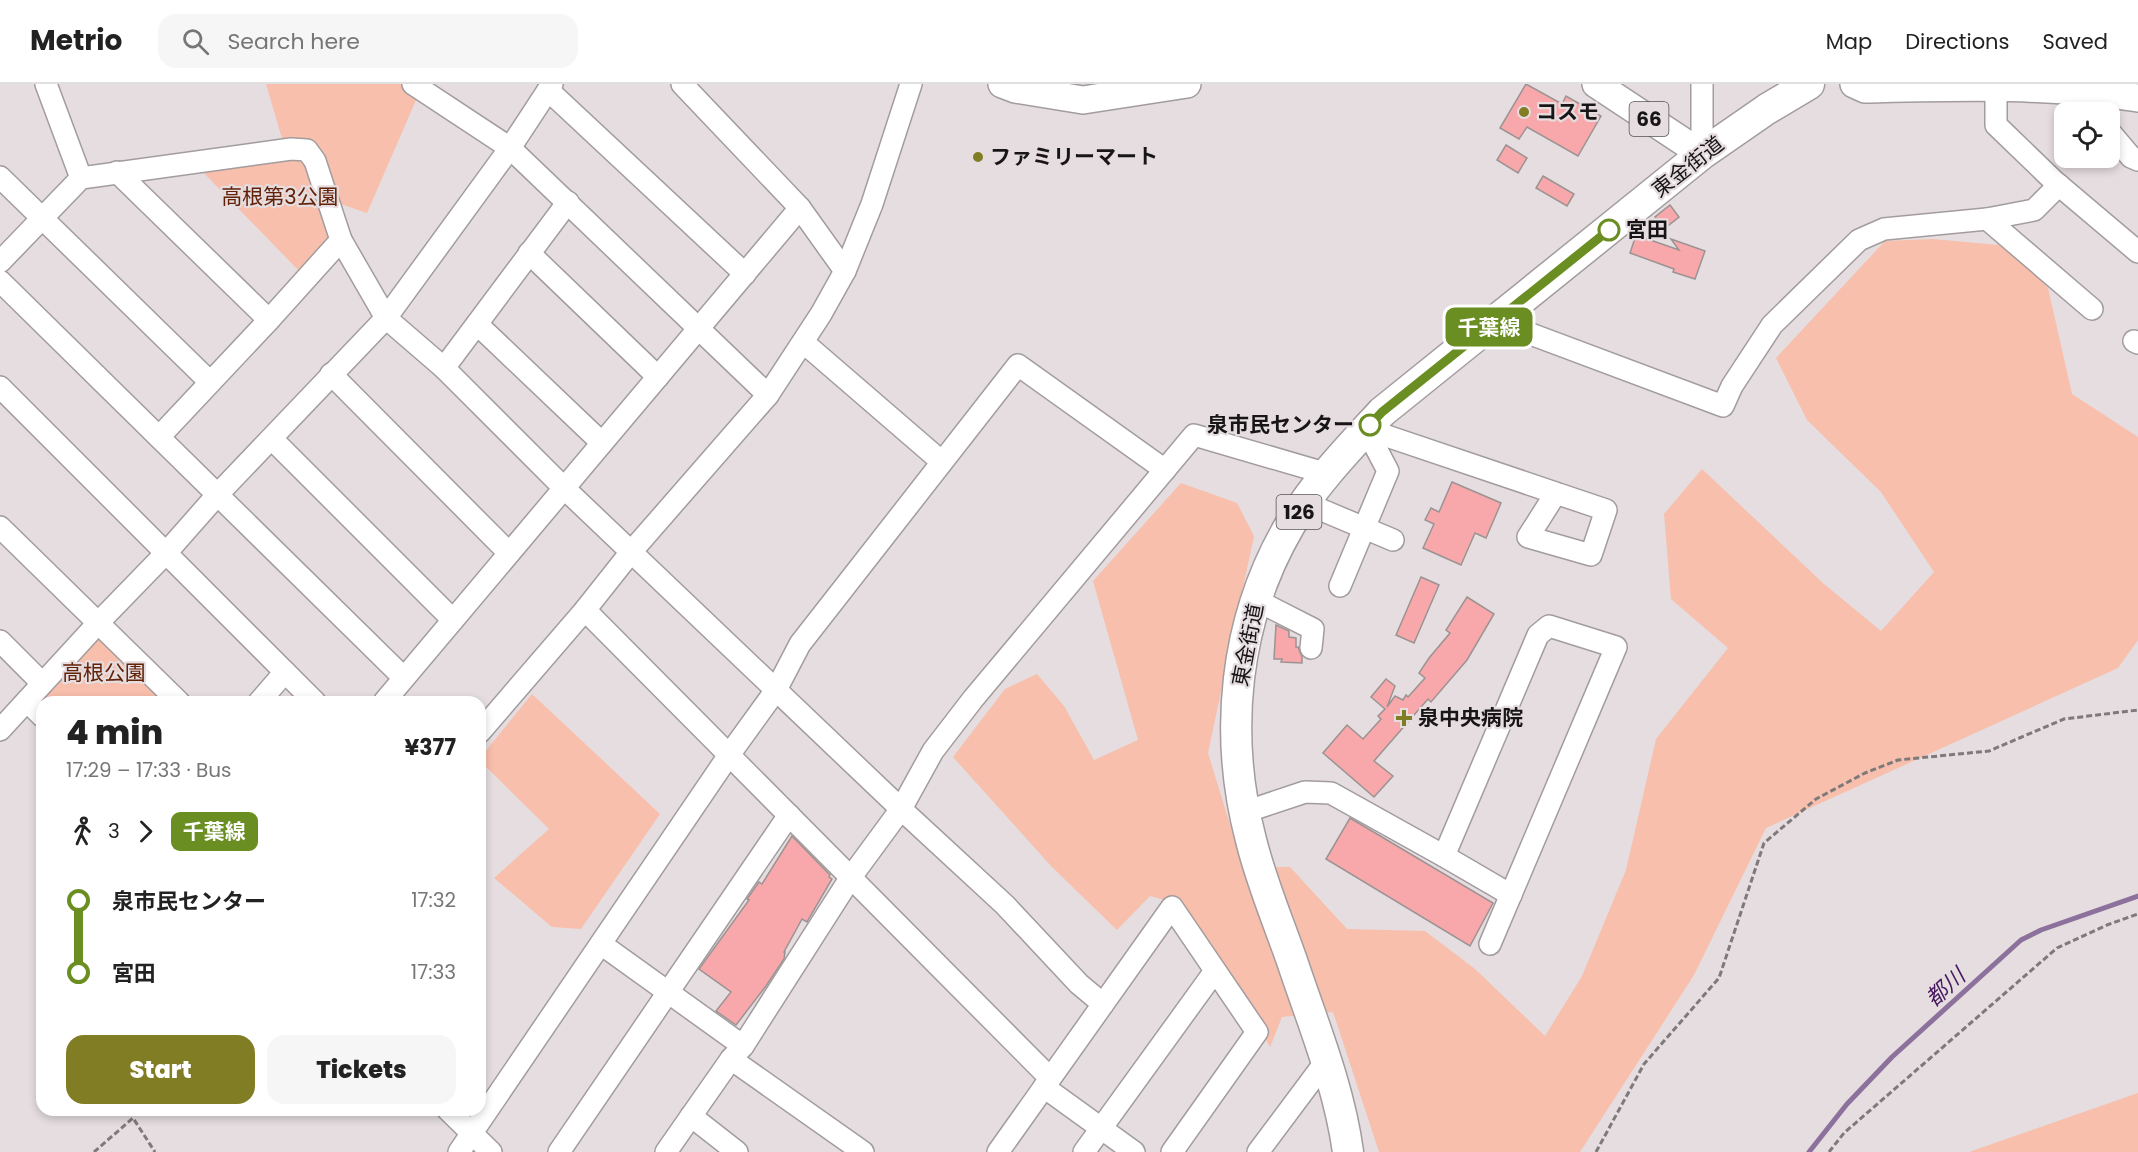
<!DOCTYPE html>
<meta charset="utf-8">
<style>
:root{--surface:#fff;--page:#f6f6f6;--text:#222;--muted:#767676;--line:#e0e0e0;--accent:#817d24}
body{margin:0;font-family:Poppins,"Noto Sans JP",sans-serif;background:var(--page);color:var(--text);height:100vh;display:flex;flex-direction:column;font-size:22px;white-space:nowrap}
*{box-sizing:border-box;margin:0}
p{font-size:20px;color:var(--muted)}
.icon{flex:none;width:33px;height:33px;fill:none;stroke:currentColor;stroke-width:2;stroke-linecap:round;stroke-linejoin:round}
.map{position:relative;flex:1;overflow:hidden}
.panel{position:absolute;left:36px;top:612px;width:450px;height:420px;display:flex;flex-direction:column;background:var(--surface);border-radius:18px;box-shadow:0 3px 9px #0003}
.panel>*{flex:none}
.badge{padding:0 12px;border-radius:9px;font-size:21px;line-height:39px}
.controls{position:absolute;left:2054px;top:18px;display:grid;gap:12px}
.controls a{display:grid;place-items:center;width:66px;height:66px;border-radius:12px;background:var(--surface);box-shadow:0 3px 9px #0003;font-size:30px}
.map>.badge{position:absolute;translate:-50% -50%;box-shadow:0 0 0 3px #fff}
.legs{display:flex;align-items:center;gap:9px;height:66px;padding:0 30px;font-size:20px}
.legs p{margin-inline-start:auto}
.headline{display:flex;align-items:center;justify-content:space-between;height:102px;padding:0 30px}
h1{font-size:33px;font-weight:800;line-height:45px}
.action{display:flex;gap:12px;margin-top:auto;padding:12px 30px}
.action a{flex:1;height:69px;border-radius:18px;background:var(--accent);color:#fff;font-size:24px;font-weight:800;line-height:69px;text-align:center}
.action a+a{background:var(--page);color:var(--text)}
ul{padding:0 30px;list-style:none}
li{display:flex;align-items:center;gap:21px;height:72px;font-size:22px}
li i{display:grid;place-items:center;width:9px;height:100%;margin:0 8px;background:currentColor}
li i::after{content:'';width:15px;height:15px;margin:-8px;border:4px solid;border-radius:50%;background:var(--surface)}
li p{margin-inline-start:auto}
li:first-child i{background:linear-gradient(#0000 50%,currentColor 0)}
li:last-child i{background:linear-gradient(currentColor 50%,#0000 0)}
header{display:flex;align-items:center;gap:36px;box-sizing:border-box;height:84px;padding:0 30px;background:var(--surface);border-bottom:2px solid var(--line)}
header strong{font-size:28px}
nav{display:flex;gap:33px;margin-inline-start:auto;font-size:21px}
.search{width:420px;height:54px;background:var(--page);display:flex;align-items:center;gap:15px;box-sizing:border-box;padding:0 21px;border-radius:18px;color:var(--muted);font-size:22px}
.map>svg:first-child{display:block}
.green{fill:#f8bfac}
.lines{fill:none;stroke-linecap:round;stroke-linejoin:round}
.stream{stroke:#8b719c;stroke-width:5}
.building{fill:#f8a8aa;stroke:#9b9393;stroke-width:1.5}
.minor-casing{stroke:#a39c9e;stroke-width:24}
.major-casing{stroke:#a39c9e;stroke-width:30}
.highway-casing{stroke:#a39c9e;stroke-width:33}
.path{stroke:#7e797a;stroke-width:3;stroke-dasharray:6 3;stroke-linecap:butt}
.minor{stroke:#fff;stroke-width:21}
.major{stroke:#fff;stroke-width:27}
.highway{stroke:#fff;stroke-width:30}
.line-1-casing{stroke:#fff;stroke-width:14}
.line-1{stroke:#6b8e23;stroke-width:9}
.poi-dot{fill:#817d24;stroke:#e5dddf;stroke-width:2}
.stop-1-dot{fill:#fff;stroke:#6b8e23;stroke-width:3}
.labels{text-anchor:middle;stroke-width:4.5;stroke-linejoin:round;paint-order:stroke}
.shield{fill:#e5dddf;stroke:#565152;stroke-width:1.5}
.shield-label{font-size:20px;font-weight:bold;fill:#181516}
.poi-label{font-size:21px;font-weight:bold;fill:#181516;stroke:#e5dddf;text-anchor:start}
.street-label{font-size:21px;fill:#181516;stroke:#e5dddf}
.park-label{font-size:21px;fill:#622208;stroke:#e5dddf}
.stop-label{font-size:21px;font-weight:bold;fill:#181516;stroke:#e5dddf;text-anchor:start}
.water-label{font-size:22px;font-style:italic;fill:#471860;stroke:#e5dddf}
</style>
<header>
<strong>Metrio</strong>
<div class="search"><svg class="icon" aria-label="search" viewBox="0 0 24 24"><circle cx="10" cy="10" r="6"/><path d="M15 15l6 6"/></svg>Search here</div>
<nav><a>Map</a><a>Directions</a><a>Saved</a></nav>
</header>
<div class="map">
<svg width="2138" height="1068" viewBox="0 0 2138 1068">
<rect width="100%" height="100%" fill="#e5dddf"/>
<g class="green">
<path d="M 266,0 L 423,0 L 367,129 L 320,113 L 331,148 L 330,164 L 302,190 L 200,85 L 288,75 Z"/>
<path d="M 1933,155 L 2009,162 L 2048,204 L 2072,310 L 2138,353 L 2138,556 L 2118,584 L 1766,744 L 1694,891 L 1580,1068 L 1379,1068 L 1333,928 L 1282,933 L 1270,963 L 1211,859 L 1183,821 L 1150,812 L 1117,846 L 1051,782 L 953,673 L 1005,605 L 1037,590 L 1064,622 L 1094,676 L 1138,656 L 1093,497 L 1181,399 L 1237,419 L 1254,452 L 1208,669 L 1243,783 L 1290,783 L 1347,845 L 1425,847 L 1475,885 L 1545,952 L 1582,892 L 1626,786 L 1656,655 L 1728,564 L 1671,515 L 1664,430 L 1702,385 L 1824,500 L 1881,547 L 1934,488 L 1881,408 L 1807,336 L 1776,274 L 1885,157 Z"/>
<path d="M 108,554 L 173,618 L 39,618 L 95,555 Z"/>
<path d="M 532,610 L 660,730 L 581,845 L 552,843 L 494,794 L 549,745 L 480,677 L 480,674 Z"/>
<path d="M 2138,1009 L 2138,1068 L 1969,1068 Z"/>
</g>
<g class="lines">
<path class="stream" d="M 1809,1068 L 1847,1020 L 1892,973 L 2021,856 L 2041,846 L 2138,812"/>
</g>
<g class="building">
<path d="M 1526,0 L 1562,20 L 1566,12 L 1601,32 L 1578,72 L 1527,43 L 1519,55 L 1500,44 Z"/>
<path d="M 1506,61 L 1527,74 L 1518,89 L 1497,76 Z"/>
<path d="M 1543,92 L 1574,110 L 1567,122 L 1536,104 Z"/>
<path d="M 1670,121 L 1679,133 L 1664,145 L 1655,133 Z"/>
<path d="M 1636,151 L 1679,166 L 1671,155 L 1705,167 L 1695,195 L 1673,188 L 1674,185 L 1630,169 Z"/>
<path d="M 1452,398 L 1501,419 L 1486,454 L 1475,449 L 1461,481 L 1423,464 L 1434,440 L 1425,436 L 1431,424 L 1439,428 Z"/>
<path d="M 1421,493 L 1439,501 L 1414,559 L 1396,551 Z"/>
<path d="M 1467,513 L 1494,530 L 1467,576 L 1431,618 L 1428,615 L 1374,677 L 1393,692 L 1374,713 L 1323,669 L 1347,641 L 1363,655 L 1381,635 L 1378,632 L 1385,625 L 1371,613 L 1386,595 L 1395,602 L 1387,623 L 1395,612 L 1403,616 L 1406,611 L 1408,613 L 1425,594 L 1419,589 L 1429,574 L 1450,549 L 1446,546 Z"/>
<path d="M 1276,541 L 1289,547 L 1289,553 L 1296,554 L 1296,563 L 1298,563 L 1302,573 L 1302,579 L 1281,578 L 1282,575 L 1274,575 Z"/>
<path d="M 1350,734 L 1493,819 L 1470,862 L 1326,775 Z"/>
<path d="M 792,752 L 830,791 L 829,793 L 832,795 L 807,838 L 802,835 L 784,868 L 785,868 L 784,875 L 766,902 L 736,941 L 716,927 L 731,908 L 699,885 L 749,816 L 747,815 L 759,798 L 762,800 Z"/>
</g>
<g class="lines">
<defs>
<g id="minor">
<path d="M 46,0 L 81,94"/>
<path d="M 413,0 L 510,64 L 768,311"/>
<path d="M 682,0 L 800,124 L 845,187"/>
<path d="M 1702,0 L 1702,70"/>
<path d="M 1996,2 L 1996,41 L 2054,97 L 2138,168"/>
<path d="M 548,6 L 745,190"/>
<path d="M 2104,28 L 2109,7"/>
<path d="M 2109,47 L 2131,73 L 2138,76"/>
<path d="M 117,88 L 269,236"/>
<path d="M 0,93 L 210,298"/>
<path d="M 1987,135 L 2092,225"/>
<path d="M 529,169 L 658,293"/>
<path d="M 0,178 L 81,94 L 291,65 L 307,66 L 315,77 L 341,156 L 386,234 L 444,284 L 564,404 L 901,725 L 1005,821 L 1079,900 L 1103,920"/>
<path d="M 0,197 L 404,594"/>
<path d="M 1496,237 L 1723,322 L 1732,302 L 1772,241 L 1859,156 L 1884,145 L 1987,135 L 2034,126 L 2059,101"/>
<path d="M 477,240 L 602,359"/>
<path d="M 2134,257 L 2138,259"/>
<path d="M 803,258 L 942,378"/>
<path d="M 444,284 L 568,118"/>
<path d="M 331,290 L 509,469"/>
<path d="M 0,303 L 315,618"/>
<path d="M 159,353 L 269,236 L 341,156"/>
<path d="M 272,355 L 453,536"/>
<path d="M 1305,419 L 1393,456"/>
<path d="M 0,443 L 179,618"/>
<path d="M 1340,502 L 1388,387 L 1366,345 L 1606,426 L 1591,471 L 1528,453 L 1556,409"/>
<path d="M 1256,516 L 1313,545 L 1311,564"/>
<path d="M 585,526 L 1050,994"/>
<path d="M 0,557 L 42,599"/>
<path d="M 27,617 L 42,632"/>
<path d="M 259,618 L 285,588"/>
<path d="M 384,618 L 800,124"/>
<path d="M 0,646 L 99,538 L 166,469 L 218,410 L 386,234 L 510,64 L 552,0"/>
<path d="M 480,648 L 585,526 L 631,468 L 768,311 L 821,230 L 845,187 L 872,120 L 911,0"/>
<path d="M 1245,728 L 1305,708 L 1331,709 L 1444,772 L 1511,811"/>
<path d="M 1444,772 L 1538,551 L 1549,542 L 1616,563 L 1490,860"/>
<path d="M 601,860 L 743,962"/>
<path d="M 731,975 L 863,1068"/>
<path d="M 1044,1003 L 1134,1068"/>
<path d="M 448,1026 L 491,1068"/>
<path d="M 691,1032 L 737,1068"/>
<path d="M 459,1068 L 729,671 L 776,606 L 800,560 L 1018,281 L 1165,386"/>
<path d="M 559,1068 L 789,731"/>
<path d="M 666,1068 L 731,975 L 743,962 L 851,793 L 901,725 L 933,667 L 973,615 L 1194,351 L 1328,390"/>
<path d="M 998,1068 L 1172,823 L 1257,948 L 1172,1068"/>
<path d="M 1084,1068 L 1215,887"/>
<path d="M 1258,1068 L 1326,977"/>
</g>
<g id="major">
<path d="M 1002,0 L 1015,5 L 1083,16 L 1187,0"/>
<path d="M 1596,0 L 1702,70"/>
<path d="M 1854,0 L 1865,5 C 1955,3 2050,0 2138,14"/>
</g>
<path id="highway" d="M 1348,1068 C 1339,1002 1313,940 1292,877 C 1278,837 1261,797 1251,756 C 1223,650 1234,536 1290,441 C 1314,400 1350,363 1382,328 L 1702,70 L 1767,25 L 1809,0"/>
</defs>
<use href="#minor" class="minor-casing"/>
<use href="#major" class="major-casing"/>
<use href="#highway" class="highway-casing"/>
<g class="path">
<path d="M 94,1068 L 133,1034 L 155,1068"/>
<path d="M 1596,1068 L 1644,980 L 1719,894 L 1764,759 L 1816,715 L 1865,689 L 1898,676 L 1989,667 L 2064,635 L 2138,626"/>
<path d="M 1829,1068 L 1844,1049 L 2057,864 L 2107,841 L 2138,830"/>
</g>
<use href="#minor" class="minor"/>
<use href="#major" class="major"/>
<use href="#highway" class="highway"/>
</g>
<g class="lines">
<defs>
<path id="line-1" d="M 1370,341 L 1382,328 L 1609,146"/>
</defs>
<use href="#line-1" class="line-1-casing"/>
<use href="#line-1" class="line-1"/>
</g>
<g class="poi-dot">
<circle cx="1524" cy="28" r="6"/>
<circle cx="978" cy="73" r="6"/>
<path d="M1401 625h6v6h6v6h-6v6h-6v-6h-6v-6h6z"/>
</g>
<g class="stop-1-dot">
<circle cx="1609" cy="146" r="10"/>
<circle cx="1370" cy="341" r="10"/>
</g>
<g class="labels">
<g class="shield">
<rect x="1629.5" y="18" width="39" height="34" rx="4.5"/>
<rect x="1276.5" y="411" width="45" height="34" rx="4.5"/>
</g>
<g class="shield-label">
<text x="1649" y="42">66</text>
<text x="1299" y="435">126</text>
</g>
<g class="poi-label">
<text x="1536" y="35">コスモ</text>
<text x="990" y="80">ファミリーマート</text>
<text x="1418" y="641">泉中央病院</text>
</g>
<g class="street-label">
<text transform="translate(1688 83) rotate(-38)" y="7">東金街道</text>
<text transform="translate(1248 561) rotate(-79)" y="7">東金街道</text>
</g>
<g class="park-label">
<text x="280" y="120">高根第3公園</text>
<text x="104" y="596">高根公園</text>
</g>
<g class="stop-label">
<text x="1626" y="153">宮田</text>
<text x="1354" y="348" text-anchor="end">泉市民センター</text>
</g>
<g class="water-label">
<text transform="translate(1945 903) rotate(-42)" y="8">都川</text>
</g>
</g>
</svg>
<div class="controls">
<a><svg class="icon" aria-label="locate" viewBox="0 0 24 24"><circle cx="12" cy="12" r="6"/><path d="M12 2v4M12 18v4M2 12h4M18 12h4"/></svg></a>
</div>
<b class="badge" style="left:1489px;top:243px;background:#6b8e23;color:#fff">千葉線</b>
<section class="panel">
<div class="headline"><div><h1>4 min</h1><p>17:29 – 17:33 · Bus</p></div><b>¥377</b></div>
<div class="legs"><svg class="icon" aria-label="walk" viewBox="0 0 24 24"><circle cx="13" cy="4" r="2"/><path d="M13 8l-2 6 4 7M11 14l-3 7M7 12l3-4h3l4 4"/></svg>3<svg class="icon" aria-label="forward" viewBox="0 0 24 24"><path d="M9 5l7 7-7 7"/></svg><b class="badge" style="background:#6b8e23;color:#fff">千葉線</b></div>
<ul>
<li><i style="color:#6b8e23"></i><b>泉市民センター</b><p>17:32</p></li>
<li><i style="color:#6b8e23"></i><b>宮田</b><p>17:33</p></li>
</ul>
<div class="action"><a>Start</a><a>Tickets</a></div>
</section>
</div>
